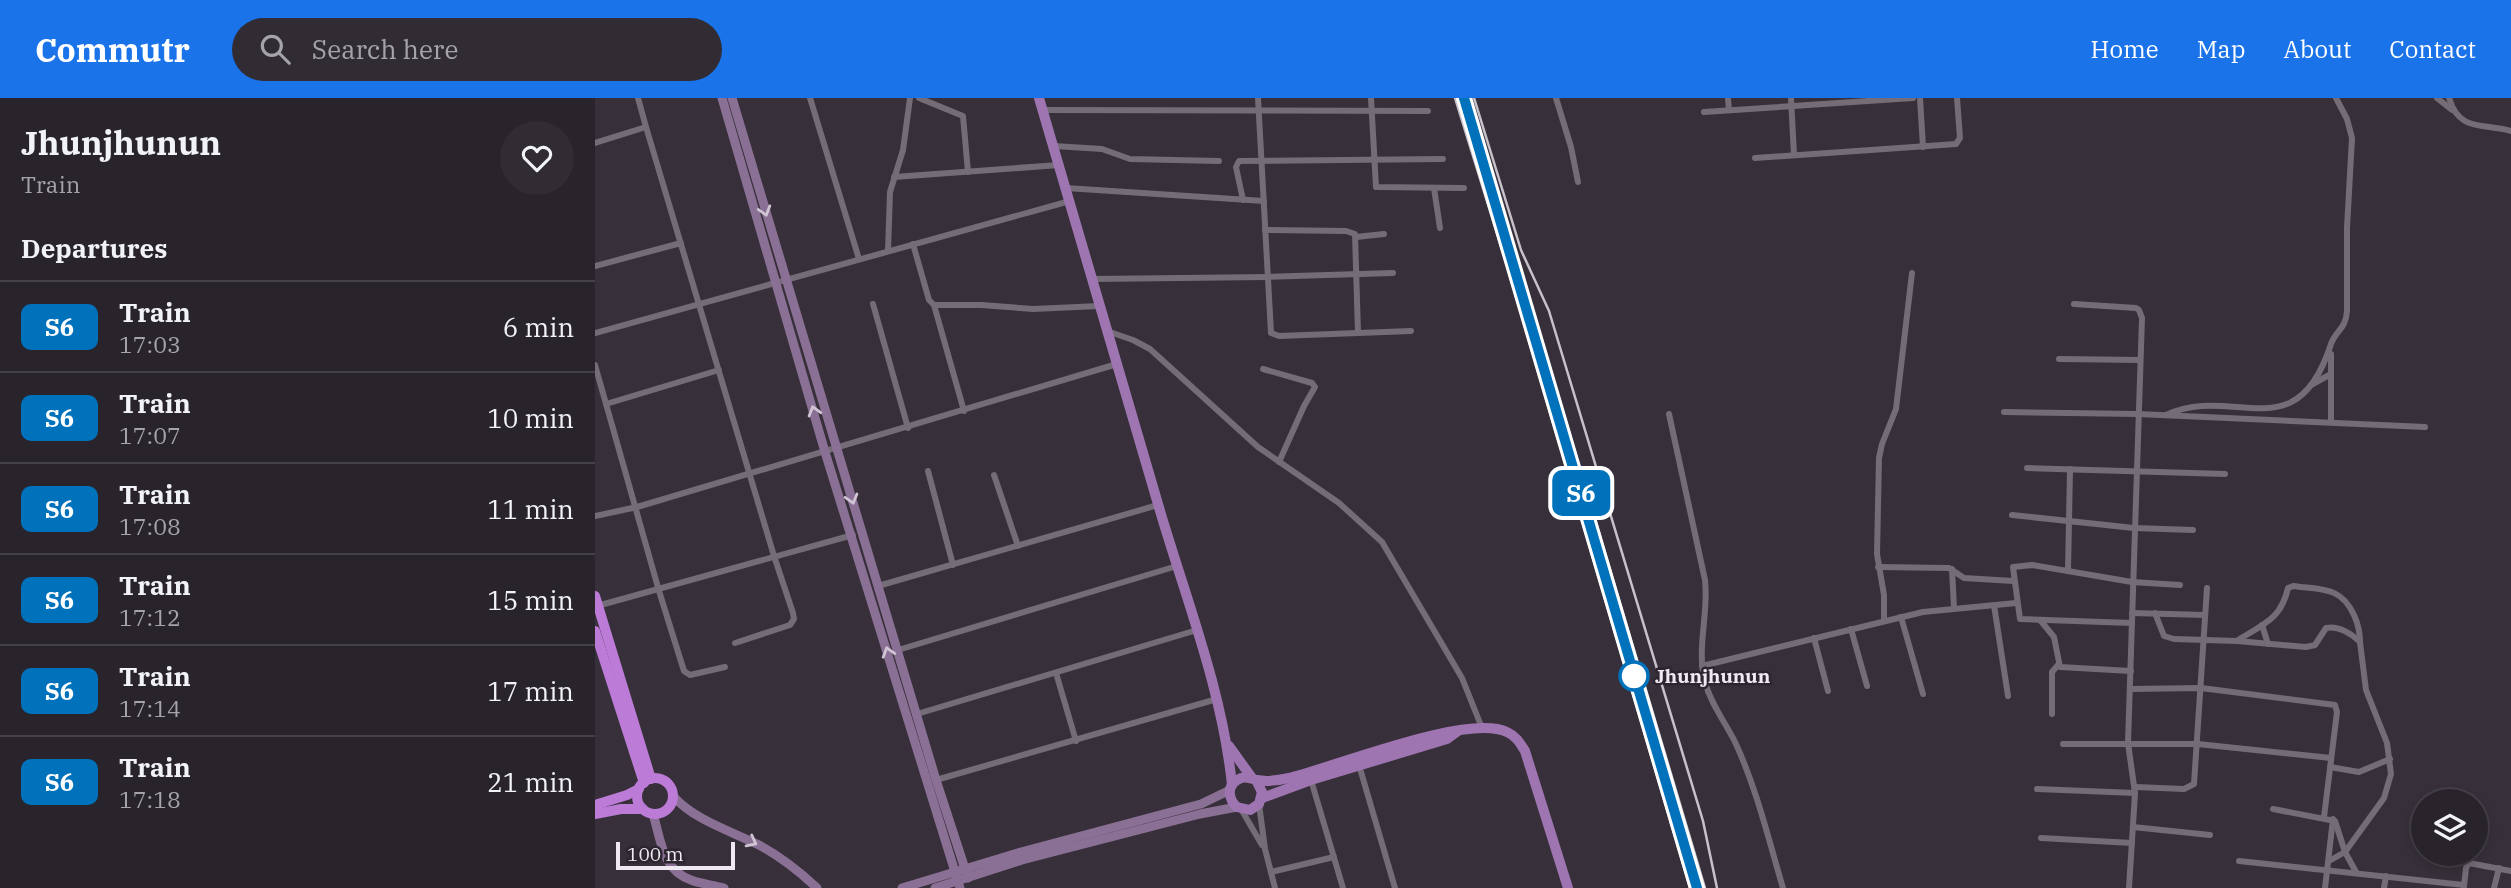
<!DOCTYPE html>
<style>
:root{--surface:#29242c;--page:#312c34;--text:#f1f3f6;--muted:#a5a4a9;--line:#454148;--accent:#1a73e8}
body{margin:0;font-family:"IBM Plex Serif",serif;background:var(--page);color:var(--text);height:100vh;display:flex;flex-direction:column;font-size:26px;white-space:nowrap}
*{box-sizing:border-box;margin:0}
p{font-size:23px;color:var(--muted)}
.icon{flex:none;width:38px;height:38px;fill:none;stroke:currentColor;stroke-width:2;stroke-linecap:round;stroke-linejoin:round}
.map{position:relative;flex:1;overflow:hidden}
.details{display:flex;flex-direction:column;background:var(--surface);width:595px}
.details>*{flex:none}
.badge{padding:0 14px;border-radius:10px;font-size:24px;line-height:46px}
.fabs{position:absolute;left:1816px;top:691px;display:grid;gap:14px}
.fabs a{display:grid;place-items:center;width:77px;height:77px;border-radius:50%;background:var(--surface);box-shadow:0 4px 10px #0003,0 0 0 2px var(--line);font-size:35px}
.scale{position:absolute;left:21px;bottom:18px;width:119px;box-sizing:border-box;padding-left:7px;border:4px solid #efeaf1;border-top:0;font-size:19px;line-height:24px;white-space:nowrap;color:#efeaf1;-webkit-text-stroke:5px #2d2630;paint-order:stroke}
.map>.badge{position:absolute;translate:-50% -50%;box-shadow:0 0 0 4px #fff}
h2{padding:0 21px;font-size:26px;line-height:63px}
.round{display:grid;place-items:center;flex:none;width:74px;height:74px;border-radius:37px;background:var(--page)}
.summary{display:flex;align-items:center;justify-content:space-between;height:119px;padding:0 21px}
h1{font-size:33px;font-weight:700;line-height:52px}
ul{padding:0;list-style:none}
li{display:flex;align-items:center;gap:21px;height:91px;padding:0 21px;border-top:2px solid var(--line)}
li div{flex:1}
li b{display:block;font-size:26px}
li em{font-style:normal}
li .badge{min-width:77px;font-weight:700;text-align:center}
header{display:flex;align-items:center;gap:42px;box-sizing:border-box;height:98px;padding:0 35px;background:var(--accent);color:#fff}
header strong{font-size:33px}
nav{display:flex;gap:38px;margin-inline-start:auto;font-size:24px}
.search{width:490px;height:63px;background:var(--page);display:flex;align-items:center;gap:18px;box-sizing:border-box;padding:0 24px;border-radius:38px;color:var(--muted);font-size:26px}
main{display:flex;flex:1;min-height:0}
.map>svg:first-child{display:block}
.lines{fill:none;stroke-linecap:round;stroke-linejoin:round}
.street{stroke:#746c77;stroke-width:6}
.secondary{stroke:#8a7094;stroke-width:9}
.primary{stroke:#9f75b1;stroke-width:10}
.highway{stroke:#bc7bd7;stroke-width:10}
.rail{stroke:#c7c2c9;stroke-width:2.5}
.oneway{stroke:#d1c5d5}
.line-casing{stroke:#fff;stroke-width:16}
.line{stroke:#0072bc;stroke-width:10}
.stop-dot{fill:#fff;stroke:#0072bc;stroke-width:3.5}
.labels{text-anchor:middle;stroke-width:5;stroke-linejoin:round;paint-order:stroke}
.stop-label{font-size:19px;font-weight:bold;fill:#efeaf1;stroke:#2d2630;text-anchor:start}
</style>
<header>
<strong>Commutr</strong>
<div class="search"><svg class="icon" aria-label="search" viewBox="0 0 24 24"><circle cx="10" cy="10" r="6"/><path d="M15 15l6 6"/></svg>Search here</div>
<nav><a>Home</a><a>Map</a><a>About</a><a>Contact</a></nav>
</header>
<main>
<section class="details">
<div class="summary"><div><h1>Jhunjhunun</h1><p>Train</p></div><a class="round"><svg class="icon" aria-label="heart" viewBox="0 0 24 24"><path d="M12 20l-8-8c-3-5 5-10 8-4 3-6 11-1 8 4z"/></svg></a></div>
<h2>Departures</h2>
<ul>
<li><span class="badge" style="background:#0072bc;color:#fff">S6</span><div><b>Train</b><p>17:03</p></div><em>6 min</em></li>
<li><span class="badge" style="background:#0072bc;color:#fff">S6</span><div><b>Train</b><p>17:07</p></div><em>10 min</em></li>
<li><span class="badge" style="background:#0072bc;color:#fff">S6</span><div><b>Train</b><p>17:08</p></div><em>11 min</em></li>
<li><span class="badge" style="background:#0072bc;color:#fff">S6</span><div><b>Train</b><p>17:12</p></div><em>15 min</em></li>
<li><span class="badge" style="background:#0072bc;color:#fff">S6</span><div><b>Train</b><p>17:14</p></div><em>17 min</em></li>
<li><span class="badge" style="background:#0072bc;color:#fff">S6</span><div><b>Train</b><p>17:18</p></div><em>21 min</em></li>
</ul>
</section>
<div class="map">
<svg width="1916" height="790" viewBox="0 0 1916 790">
<rect width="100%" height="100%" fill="#37303a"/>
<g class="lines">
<g class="street">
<path d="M 215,0 L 264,161"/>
<path d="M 324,0 L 368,18 L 373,74"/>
<path d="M 663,0 L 676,235 L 684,238 L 816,233"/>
<path d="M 776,0 L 781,89 L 869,90"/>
<path d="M 961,0 L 976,49 L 983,84"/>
<path d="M 1133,0 L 1134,12"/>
<path d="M 1196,0 L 1199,57"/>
<path d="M 1325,0 L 1328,49"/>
<path d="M 1842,0 L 1857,12"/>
<path d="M 1854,0 C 1864,34 1887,25 1916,33"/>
<path d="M 447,12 L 833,13"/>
<path d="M 1109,14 L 1318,0"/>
<path d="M 51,29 L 179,458 L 198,515 L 199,521 L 195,527 L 140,545"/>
<path d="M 0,45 L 51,29 L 43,0"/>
<path d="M 459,48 L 507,51 L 535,61 L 624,63"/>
<path d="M 1160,60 L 1361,46 L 1365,40 L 1362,0"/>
<path d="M 299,79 L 464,67"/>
<path d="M 471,90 L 669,103"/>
<path d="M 839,90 L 845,130"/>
<path d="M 648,102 L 641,69 L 644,63 L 848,61"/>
<path d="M 670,132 L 751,133 L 760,136 L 763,235"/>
<path d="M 761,139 L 789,136"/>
<path d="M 318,146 L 334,202 L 339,207 L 386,207 L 438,211 L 504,208"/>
<path d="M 293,153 L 295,94 L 308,52 L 315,0"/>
<path d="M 0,168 L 86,145"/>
<path d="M 497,181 L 671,179 L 798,175"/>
<path d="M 278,206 L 313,330"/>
<path d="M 1479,206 L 1541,210 L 1544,212 L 1547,220 L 1533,645 L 1540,695 L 1534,790"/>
<path d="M 339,207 L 369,313"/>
<path d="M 512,233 L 538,242 L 555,251 L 663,349 L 744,405 L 787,444 L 867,580 L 887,630"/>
<path d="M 0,235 L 475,103"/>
<path d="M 1736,256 L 1736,324"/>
<path d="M 1464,261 L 1545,262"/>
<path d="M 0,267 L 64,493 L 89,573 L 95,577 L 130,569"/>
<path d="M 668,271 L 717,285 L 720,289 L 709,308 L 684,364"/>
<path d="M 1716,287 L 1736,276"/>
<path d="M 11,306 L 124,272"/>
<path d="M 1409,314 L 1543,316 L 1830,329"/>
<path d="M 1074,316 L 1110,482 C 1114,516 1101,550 1110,584 C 1116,607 1131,625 1141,646 C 1162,692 1174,743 1188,790"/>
<path d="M 1571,317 C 1638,285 1701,355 1736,246 C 1741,232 1751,231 1752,213 L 1752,130 L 1757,40 L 1752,21 L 1741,0"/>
<path d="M 1432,370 L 1630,376"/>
<path d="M 333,373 L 358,467"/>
<path d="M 399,377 L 423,448"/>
<path d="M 1417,417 L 1539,430 L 1598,432"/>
<path d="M 0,418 L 42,409 L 522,266"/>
<path d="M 1283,469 L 1354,470 L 1369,480 L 1418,483"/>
<path d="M 1357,471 L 1359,510"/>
<path d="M 1473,473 L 1475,371"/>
<path d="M 283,488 L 563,407"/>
<path d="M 1399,507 L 1413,598"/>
<path d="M 2,508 L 258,437"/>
<path d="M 1537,515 L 1610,517"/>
<path d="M 1560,515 L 1569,538 L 1579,541 L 1642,543 L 1711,549 L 1720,547 L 1731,530 C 1743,527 1757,536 1765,544 L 1771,592 L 1792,645 L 1796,676 L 1789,700 L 1750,754 L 1734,763"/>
<path d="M 1306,519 L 1328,596"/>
<path d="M 1445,522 L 1459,539 L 1465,569 L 1536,573"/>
<path d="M 1289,523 L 1289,497 L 1282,456 L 1284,360 L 1287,346 L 1301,311 L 1317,175"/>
<path d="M 1537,525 L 1425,521 L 1418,469 L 1437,467 L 1537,484 L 1585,487"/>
<path d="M 1667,527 L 1673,546"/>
<path d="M 1256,531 L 1272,588"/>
<path d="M 1219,540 L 1233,593"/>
<path d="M 1643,542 C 1669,526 1686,521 1693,490 L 1698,488 C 1726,492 1746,488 1759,517 C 1763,526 1765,534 1765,544"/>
<path d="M 303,552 L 582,468"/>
<path d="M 1107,568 L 1328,514 L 1421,505"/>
<path d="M 461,575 L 481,643"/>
<path d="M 1535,591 L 1606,590 L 1740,607 L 1742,614 L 1729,719"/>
<path d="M 322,616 L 602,532"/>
<path d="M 1457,616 L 1457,574 L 1463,567"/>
<path d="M 1468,646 L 1603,646 L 1736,660"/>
<path d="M 764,667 L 800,790"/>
<path d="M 1735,669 L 1764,674 L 1795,661"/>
<path d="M 341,682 L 622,601"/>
<path d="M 716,682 L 748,790"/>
<path d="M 1540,689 L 1589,691 L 1599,686 L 1612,490"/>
<path d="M 1442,691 L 1540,695"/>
<path d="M 664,706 L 670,751 L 680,790"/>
<path d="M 646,711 L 667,747"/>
<path d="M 1678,711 L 1740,723 L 1750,754 L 1761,774"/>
<path d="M 1538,729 L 1615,737"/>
<path d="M 1446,740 L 1537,745"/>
<path d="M 1644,763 L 1869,787"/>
<path d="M 676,774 L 739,759"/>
<path d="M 1869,788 L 1871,770 L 1874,765 L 1916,773"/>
<path d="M 1730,790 L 1738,721"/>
<path d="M 1789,790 L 1791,778"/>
<path d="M 1899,790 L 1904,770"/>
</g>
<g class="secondary">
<path d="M 127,0 L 230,354 L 365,790"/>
<path d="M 137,0 L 341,682 L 373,780"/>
<path d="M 78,698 C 99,722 136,733 164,747 C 186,759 204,773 222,790"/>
<path d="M 58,716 C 66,742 67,772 96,782 C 106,786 118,787 129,790"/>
<path d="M 307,790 L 426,754 L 606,706 L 635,692"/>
<path d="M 340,790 L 427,762 L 605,716 L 642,709"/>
</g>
<g class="primary">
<path d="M 444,0 C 484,135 523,271 563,406 C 590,499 627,590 637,687"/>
<path d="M 634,648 L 657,680"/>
<path d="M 661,682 L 667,694 L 664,706 L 655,712 L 642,709 C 634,702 631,689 642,682 C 650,677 655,681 662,682 C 671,684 685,682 694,680 C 740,669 872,615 912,634 C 921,638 925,645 930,653 L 973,790"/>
<path d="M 667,700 L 716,682 L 852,641 L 863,633"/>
</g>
<g class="highway">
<path d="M 0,498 L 56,681"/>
<path d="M 0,533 L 49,685"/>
<circle cx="60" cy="698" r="18"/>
<path d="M 0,707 L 32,697 L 44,691"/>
<path d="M 0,716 L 26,711 L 48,711"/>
</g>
<g class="rail">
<path d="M 860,0 L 909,158 L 1095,790"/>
<path d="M 879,0 L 926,152 L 954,213 L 1108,723 L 1122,790"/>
<path d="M 924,166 L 1110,790"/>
</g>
</g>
<defs><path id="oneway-chevron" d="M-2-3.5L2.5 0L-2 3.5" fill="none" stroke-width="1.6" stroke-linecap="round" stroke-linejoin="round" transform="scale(1.75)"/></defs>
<g class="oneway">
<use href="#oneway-chevron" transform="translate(170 113) rotate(73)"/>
<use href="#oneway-chevron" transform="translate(219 313) rotate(-106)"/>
<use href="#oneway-chevron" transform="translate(257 401) rotate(74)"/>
<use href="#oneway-chevron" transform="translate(293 554) rotate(-107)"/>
<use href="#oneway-chevron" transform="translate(157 744) rotate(27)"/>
</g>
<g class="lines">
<defs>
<path id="line" d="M 869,0 L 1102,790"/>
</defs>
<use href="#line" class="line-casing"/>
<use href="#line" class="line"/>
</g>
<circle class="stop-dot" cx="1039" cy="578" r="14"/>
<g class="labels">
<g class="stop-label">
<text x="1060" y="585">Jhunjhunun</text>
</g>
</g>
</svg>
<div class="fabs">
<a><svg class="icon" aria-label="layers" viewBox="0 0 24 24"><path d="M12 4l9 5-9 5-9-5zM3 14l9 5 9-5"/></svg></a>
</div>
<div class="scale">100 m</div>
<b class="badge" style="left:986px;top:395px;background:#0072bc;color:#fff">S6</b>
</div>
</main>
